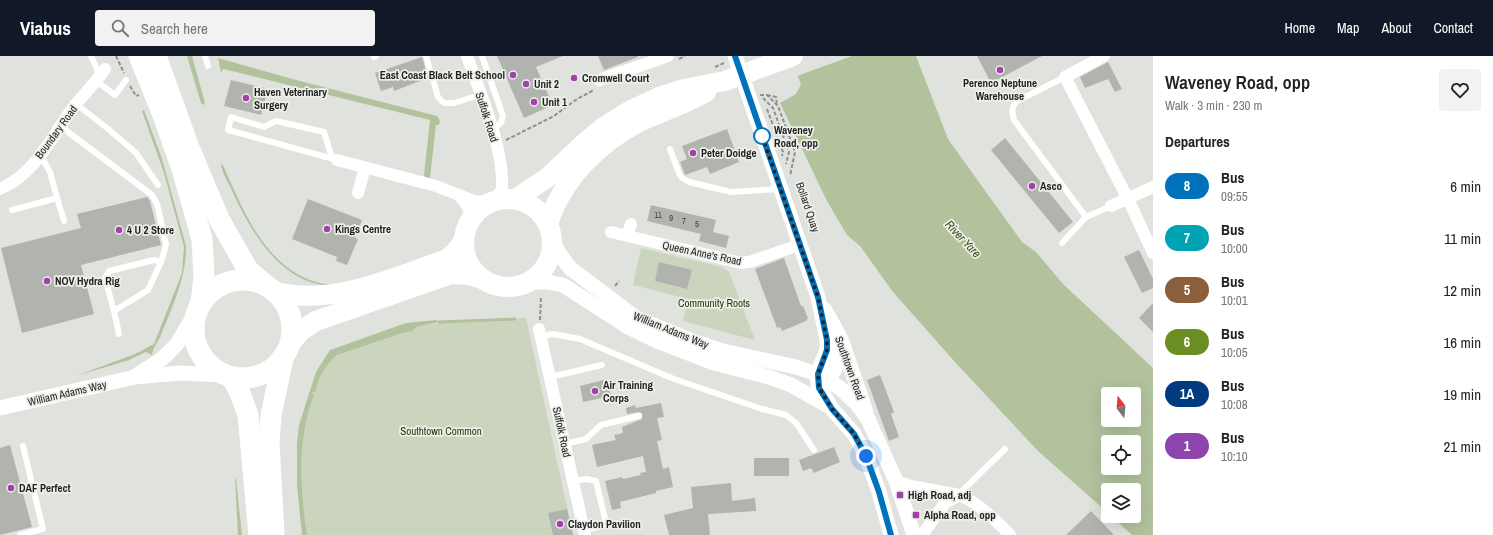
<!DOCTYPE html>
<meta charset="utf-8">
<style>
:root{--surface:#fff;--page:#f2f2f2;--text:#222;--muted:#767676;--accent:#111827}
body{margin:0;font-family:"Archivo Narrow",sans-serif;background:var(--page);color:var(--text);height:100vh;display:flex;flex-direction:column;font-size:15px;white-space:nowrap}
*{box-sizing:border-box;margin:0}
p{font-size:13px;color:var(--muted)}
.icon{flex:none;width:22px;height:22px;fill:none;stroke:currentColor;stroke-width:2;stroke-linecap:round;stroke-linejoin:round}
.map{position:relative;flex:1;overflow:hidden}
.details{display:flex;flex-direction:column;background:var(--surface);width:340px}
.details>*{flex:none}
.badge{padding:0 8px;border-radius:13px;font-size:14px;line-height:26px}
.needle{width:26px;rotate:344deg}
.controls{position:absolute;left:1101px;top:331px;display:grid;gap:8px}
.controls a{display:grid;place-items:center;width:40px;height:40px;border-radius:4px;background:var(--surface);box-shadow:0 4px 16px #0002;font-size:20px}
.you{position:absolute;width:20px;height:20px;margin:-10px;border:3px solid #fff;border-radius:50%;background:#1a73e8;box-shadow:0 0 0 6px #1a73e833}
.map>.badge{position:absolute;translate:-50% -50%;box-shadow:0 0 0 2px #fff}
h2{padding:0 12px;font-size:15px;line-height:36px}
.round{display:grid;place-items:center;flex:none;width:42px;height:42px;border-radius:4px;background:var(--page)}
.headline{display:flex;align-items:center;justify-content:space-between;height:68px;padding:0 12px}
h1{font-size:19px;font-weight:600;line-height:30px}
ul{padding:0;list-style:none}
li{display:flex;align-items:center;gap:12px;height:52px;padding:0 12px}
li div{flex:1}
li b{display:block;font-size:15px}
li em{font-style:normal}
li .badge{min-width:44px;font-weight:700;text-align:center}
header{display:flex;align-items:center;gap:24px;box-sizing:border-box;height:56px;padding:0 20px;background:var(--accent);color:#fff}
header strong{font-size:19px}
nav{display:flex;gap:22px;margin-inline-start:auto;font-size:14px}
.search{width:280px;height:36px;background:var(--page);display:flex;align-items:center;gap:10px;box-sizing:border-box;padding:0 14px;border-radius:4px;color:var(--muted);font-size:15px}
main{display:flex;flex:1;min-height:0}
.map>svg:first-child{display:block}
.green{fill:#cbd5be}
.water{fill:#b2c29d;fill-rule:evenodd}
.pier{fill:#e0e2dd}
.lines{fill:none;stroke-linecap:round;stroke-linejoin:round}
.stream{stroke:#b2c29d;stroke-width:3}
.building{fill:#b1b3af}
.path{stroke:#90918e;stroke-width:2;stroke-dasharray:4 2;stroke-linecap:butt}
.service{stroke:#fff;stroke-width:6}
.minor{stroke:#fff;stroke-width:12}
.tertiary{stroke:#fff;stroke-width:15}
.primary{stroke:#fff;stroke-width:20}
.trunk{stroke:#fff;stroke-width:21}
.line-casing{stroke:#fff;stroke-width:9}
.line{stroke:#0072bc;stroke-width:6}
.walk{stroke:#1f1f1e;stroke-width:4;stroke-dasharray:0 7.2}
.poi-dot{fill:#a142ab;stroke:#edefea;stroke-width:1.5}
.stop-dot{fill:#fff;stroke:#0072bc;stroke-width:2}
.labels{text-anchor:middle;stroke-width:3.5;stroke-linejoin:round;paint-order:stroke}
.number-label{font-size:9px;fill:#444442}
.poi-label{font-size:11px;font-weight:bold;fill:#1f1f1e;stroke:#edefea;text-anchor:start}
.street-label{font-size:11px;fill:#1f1f1e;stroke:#edefea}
.stop-label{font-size:11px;font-weight:bold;fill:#1f1f1e;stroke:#edefea;text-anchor:start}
.park-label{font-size:11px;fill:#273900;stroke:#edefea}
.water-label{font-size:12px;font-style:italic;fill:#3a4d16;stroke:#edefea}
</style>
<header>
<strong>Viabus</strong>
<div class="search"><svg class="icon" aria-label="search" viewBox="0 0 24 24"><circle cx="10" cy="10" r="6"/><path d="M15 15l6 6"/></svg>Search here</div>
<nav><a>Home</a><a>Map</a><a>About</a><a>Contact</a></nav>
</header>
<main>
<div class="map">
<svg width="1153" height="479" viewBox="0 0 1153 479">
<rect width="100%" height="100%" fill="#e0e2dd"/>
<g class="green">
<path d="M 641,192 L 722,211 L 729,216 L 755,284 L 683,265 L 688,243 L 633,229 Z"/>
<path d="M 526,262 L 573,479 L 307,479 C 300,432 297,384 314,339 L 312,337 L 316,335 C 317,322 327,308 337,299 L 403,276 C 411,276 412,273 418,270 C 425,266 434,269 441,265 Z"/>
</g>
<g class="water">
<path d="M 187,0 L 192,0 L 205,47 L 204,49 L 201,47 Z"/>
<path d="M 791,0 L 916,0 L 948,83 L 1022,186 L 1036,196 L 1063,228 L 1153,312 L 1153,479 L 1132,479 L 1111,460 L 1134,460 L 1134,434 L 1108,434 L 1108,457 L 1038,395 L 954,305 L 893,236 L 860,190 L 847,179 L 827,145 L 780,47 L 796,38 L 801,29 ZM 1108,338 L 1134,338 L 1134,364 L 1108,364 ZM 1108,386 L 1134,386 L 1134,412 L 1108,412 Z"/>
<path d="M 218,2 L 296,24 L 437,60 L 440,65 L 439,69 L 436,69 L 430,122 L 425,121 L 424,119 L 430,64 L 236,16 L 223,13 L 221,17 Z"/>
<path d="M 144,54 L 162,103 L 186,190 C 187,220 172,251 161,279 C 158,286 153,291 152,299 L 146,296 L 129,304 L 76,320 L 135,298 L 154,288 L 182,217 L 184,191 L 164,117 L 142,55 Z"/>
<path d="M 221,108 L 223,109 C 242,152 263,206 310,224 C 319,228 329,228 338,229 C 286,234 253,180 234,139 C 230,129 222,118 221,108 Z"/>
<path d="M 436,264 L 439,266 L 418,270 L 412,275 L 402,277 L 337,299 C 327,308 317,322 316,335 L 312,337 L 314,339 C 297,384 300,432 307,479 L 302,479 L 297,429 L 297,387 L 299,369 L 316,316 L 330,294 L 406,267 Z"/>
<path d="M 235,423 L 236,423 L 242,479 L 238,479 Z"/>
</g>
<path class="pier" d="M 789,0 L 852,0 L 797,20 Z"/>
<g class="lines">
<path class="stream" d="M 439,266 L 515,263"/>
</g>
<g class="building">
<path d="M 497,0 L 563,0 L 536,11 L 553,49 L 524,62 Z"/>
<path d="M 598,0 L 638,0 L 638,1 L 604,14 Z"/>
<path d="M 977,0 L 1042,0 L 991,27 Z"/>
<path d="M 422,1 L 428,22 L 394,35 L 393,31 L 381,35 L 375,17 Z"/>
<path d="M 1108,6 L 1122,33 L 1115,36 L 1108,23 L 1085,32 L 1080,21 Z"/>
<path d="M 231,24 L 268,33 L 261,59 L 224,50 Z"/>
<path d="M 727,73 L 739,106 L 710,118 L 707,111 L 685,119 L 680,106 L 687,103 L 682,90 Z"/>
<path d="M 1005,82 L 1073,166 L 1059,177 L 991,94 Z"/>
<path d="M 147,141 L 150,145 L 161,189 L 81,209 L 94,258 L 22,277 L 1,192 L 81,172 L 77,158 Z"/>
<path d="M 308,143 L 362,164 L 355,182 L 358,183 L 347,209 L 336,205 L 337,201 L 292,183 Z"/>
<path d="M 651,149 L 716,164 L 713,176 L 729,180 L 726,192 L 699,185 L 701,178 L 647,165 Z"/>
<path d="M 1139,194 L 1153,223 L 1153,232 L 1142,237 L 1124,201 Z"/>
<path d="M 784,202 L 801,250 L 803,250 L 808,262 L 806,265 L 782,275 L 780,271 L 777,272 L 755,213 Z"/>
<path d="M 659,206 L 692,214 L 687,233 L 655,225 Z"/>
<path d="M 1153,247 L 1153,276 L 1139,262 Z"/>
<path d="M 880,319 L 894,356 L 891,358 L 899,381 L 889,385 L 867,324 Z"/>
<path d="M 607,323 L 611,340 L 583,346 L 580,330 Z"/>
<path d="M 661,347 L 664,361 L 657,362 L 662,384 L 657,385 L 663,413 L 669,411 L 673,431 L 656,435 L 656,437 L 620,446 L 621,452 L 612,454 L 605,425 L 622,421 L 623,423 L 641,419 L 640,417 L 646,416 L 643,400 L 597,411 L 592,389 L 616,384 L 614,379 L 623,377 L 622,371 L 642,363 L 642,357 L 638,356 L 627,358 L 626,352 L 635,349 L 636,352 Z"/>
<path d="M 10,389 L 32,471 L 0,479 L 0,392 Z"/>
<path d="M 834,391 L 840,406 L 814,417 L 811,412 L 803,415 L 799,404 Z"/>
<rect x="754" y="402" width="35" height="18"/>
<path d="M 731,427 L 732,445 L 755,442 L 756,455 L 708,458 L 710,479 L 669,479 L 664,459 L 693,452 L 691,431 Z"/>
<path d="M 567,453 L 573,479 L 553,479 L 548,457 Z"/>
<path d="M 1091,455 L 1114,479 L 1066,479 Z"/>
</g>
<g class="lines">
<g class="path">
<path d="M 116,0 L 124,17"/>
<path d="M 679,3 L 685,0"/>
<path d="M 715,11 L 724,7"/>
<path d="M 130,30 L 136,40 L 139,39"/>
<path d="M 760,39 L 767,39 L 778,50 L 795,96 L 790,120"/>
<path d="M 767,39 L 776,41 L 777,49"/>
<path d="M 763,42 L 773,52 L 789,96 L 786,108"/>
<path d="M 767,53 L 783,96 L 782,100"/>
<path d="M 506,84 L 554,60 L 577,43 L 594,34"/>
<path d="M 615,230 L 619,225"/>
<path d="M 540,264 L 541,240"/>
</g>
<g class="service">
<path d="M 91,0 L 100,20"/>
<path d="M 205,0 L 208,10"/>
<path d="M 426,0 L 438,41 L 444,47 L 454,47 L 480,39"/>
<path d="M 482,0 L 503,60 L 501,67 L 492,74"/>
<path d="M 374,1 L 376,0"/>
<path d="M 1065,21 L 1017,45 C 1011,51 1012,56 1014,64 L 1086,161 L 1111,150"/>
<path d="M 96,25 L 115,39 L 126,24"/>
<path d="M 76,48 L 107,72 L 136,97 L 158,129"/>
<path d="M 60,70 L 152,139 L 157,148 L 166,189 L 161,206 L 148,234 L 114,255 L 105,222 L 109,215 L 154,204 L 161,206"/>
<path d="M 670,93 L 679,117 L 682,122 L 689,126 L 731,136 L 779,133"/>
<path d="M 332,102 L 324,76 L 276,65 L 264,71 L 231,61 L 228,74 L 337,104"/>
<path d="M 57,142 L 64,165"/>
<path d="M 12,154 L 57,142 L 50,116 L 41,100"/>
<path d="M 1062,187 L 1086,161"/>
<path d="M 114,255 L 119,278"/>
<path d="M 541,280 L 553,278 L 580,283 L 674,323 L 762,353 L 786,359 L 796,367 L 814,394"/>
<path d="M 550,321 L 602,309"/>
<path d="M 565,388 L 586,383 L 601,369 L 639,360"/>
<path d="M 573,425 L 587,423 L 596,425 L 605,463 L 602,470 L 584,474"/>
<path d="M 960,439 L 961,436 L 1005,393"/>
<path d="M 20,479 L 43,473 L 23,390"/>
</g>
<g class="minor">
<path d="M 467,0 C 480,37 504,92 502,131 C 501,137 498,140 495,144"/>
<path d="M 1104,0 L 1065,21 L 1128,143 L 1153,197"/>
<path d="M 599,24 L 668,0"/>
<path d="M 337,104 L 436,130 L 474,145 L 489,146"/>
<path d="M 0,133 C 36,118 53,78 75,49 C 85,37 96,26 105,13"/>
<path d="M 358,137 L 365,112"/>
<path d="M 459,139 L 469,152 L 470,164"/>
<path d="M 1111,150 L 1153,131"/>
<path d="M 611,176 L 741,207 L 749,206 L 799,189"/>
<path d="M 627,180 L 631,168"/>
<path d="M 539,273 L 585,479"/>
<path d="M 896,425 L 911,430 L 960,439 C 980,448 995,464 1010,479"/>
<path d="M 922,479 L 945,447 L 960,439"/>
</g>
<g class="tertiary">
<path d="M 735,0 L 818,241 L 827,284 L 827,294 L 817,318 L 818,329 L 832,353 L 854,378 L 866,400 L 879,436 L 891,479"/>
<path d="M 552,184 L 559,197 L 570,212 L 636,262 L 690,284 L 723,295 L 796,311 L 817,318 L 840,332 L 857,348 L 868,363 L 896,425 L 914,479"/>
<path d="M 530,226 L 547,226 L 563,229 L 628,271 L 657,285 L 714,307 L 769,321 L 791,329 L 830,351"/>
<path d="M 825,254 L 841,283 L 866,356"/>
<path d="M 137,319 L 162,303 L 177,288 L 196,256"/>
<path d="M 819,329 C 837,320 841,302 835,283"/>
<path d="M 0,352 L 135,321 L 180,317 L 224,319"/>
</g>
<g class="primary">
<circle cx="508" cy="187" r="44"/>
<path d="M 515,143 L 547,122 L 582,89 L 602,72 L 631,54 L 659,41 L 684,33 L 725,25 L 793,0"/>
<path d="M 548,168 C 562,124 598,87 639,66 C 661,56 685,48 706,36"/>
<path d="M 276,236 C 333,250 391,222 445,204 C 454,199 459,193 464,183"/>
<path d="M 289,289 L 302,274 L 316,265 L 451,218 L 469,219 L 482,223"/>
</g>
<g class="trunk">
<path d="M 139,0 L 163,59 L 182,113 L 202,183 L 204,221 L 201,246"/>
<path d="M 156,0 L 188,89 L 219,163 L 248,214 L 266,229"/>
<circle cx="243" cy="273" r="49"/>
<path d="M 232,321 L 240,337 L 248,359 L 259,479"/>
<path d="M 274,479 L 269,386 L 271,359 L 283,302"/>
</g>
</g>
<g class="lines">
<defs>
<path id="line" d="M 735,0 L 818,241 L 827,284 L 827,294 L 818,318 L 819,332 L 832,353 L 854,378 L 866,400 L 879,436 L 891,479"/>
</defs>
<use href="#line" class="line-casing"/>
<use href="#line" class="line"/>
<path class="walk" d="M 762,80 L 760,74 L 818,241 L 827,284 L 827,294 L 818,318 L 819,332 L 832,353 L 854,378 L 866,400"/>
</g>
<g class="poi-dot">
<circle cx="1000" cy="14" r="4"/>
<circle cx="513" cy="19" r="4"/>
<circle cx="574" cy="22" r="4"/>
<circle cx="526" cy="28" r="4"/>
<circle cx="246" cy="42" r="4"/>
<circle cx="534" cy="46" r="4"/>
<circle cx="693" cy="97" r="4"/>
<circle cx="1032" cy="130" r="4"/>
<circle cx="327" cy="173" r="4"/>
<circle cx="119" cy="174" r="4"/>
<circle cx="47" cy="225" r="4"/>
<circle cx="595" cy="335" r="4"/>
<circle cx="11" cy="432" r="4"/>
<rect x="896" y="435" width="8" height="8" rx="2"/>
<rect x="912" y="455" width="8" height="8" rx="2"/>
<circle cx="560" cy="468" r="4"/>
</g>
<circle class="stop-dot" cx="762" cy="80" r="8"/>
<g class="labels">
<g class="number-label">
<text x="658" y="162">11</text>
<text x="671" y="165">9</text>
<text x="684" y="168">7</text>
<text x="697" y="171">5</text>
</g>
<g class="poi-label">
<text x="505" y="23" text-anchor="end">East Coast Black Belt School</text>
<text x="582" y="26">Cromwell Court</text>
<text x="1000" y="31" text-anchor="middle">Perenco Neptune<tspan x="1000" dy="13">Warehouse</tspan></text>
<text x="534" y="32">Unit 2</text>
<text x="254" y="40">Haven Veterinary<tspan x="254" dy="13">Surgery</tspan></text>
<text x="542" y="50">Unit 1</text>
<text x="701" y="101">Peter Doidge</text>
<text x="1040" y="134">Asco</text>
<text x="335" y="177">Kings Centre</text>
<text x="127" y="178">4 U 2 Store</text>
<text x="55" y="229">NOV Hydra Rig</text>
<text x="603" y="333">Air Training<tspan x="603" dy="13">Corps</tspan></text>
<text x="19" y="436">DAF Perfect</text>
<text x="908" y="443">High Road, adj</text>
<text x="924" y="463">Alpha Road, opp</text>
<text x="568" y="472">Claydon Pavilion</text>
</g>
<g class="street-label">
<text transform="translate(487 61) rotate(72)" y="4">Suffolk Road</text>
<text transform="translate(56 76) rotate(-54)" y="4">Boundary Road</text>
<text transform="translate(808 151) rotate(71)" y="4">Bollard Quay</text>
<text transform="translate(702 197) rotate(12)" y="4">Queen Anne's Road</text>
<text transform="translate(671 274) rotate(22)" y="4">William Adams Way</text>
<text transform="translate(850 312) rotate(70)" y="4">Southtown Road</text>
<text transform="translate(67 337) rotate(-13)" y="4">William Adams Way</text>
<text transform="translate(562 376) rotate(78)" y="4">Suffolk Road</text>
</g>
<g class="stop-label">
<text x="774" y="78">Waveney<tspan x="774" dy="13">Road, opp</tspan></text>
</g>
<g class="park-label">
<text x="714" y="251">Community Roots</text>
<text x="441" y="379">Southtown Common</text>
</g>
<g class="water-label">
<text transform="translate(963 183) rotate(47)" y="4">River Yare</text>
</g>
</g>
</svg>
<div class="controls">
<a><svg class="needle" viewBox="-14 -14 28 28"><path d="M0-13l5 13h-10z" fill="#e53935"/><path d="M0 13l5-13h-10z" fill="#767676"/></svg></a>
<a><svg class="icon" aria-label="locate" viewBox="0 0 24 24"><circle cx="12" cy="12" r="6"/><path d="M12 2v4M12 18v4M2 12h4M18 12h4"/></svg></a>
<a><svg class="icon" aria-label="layers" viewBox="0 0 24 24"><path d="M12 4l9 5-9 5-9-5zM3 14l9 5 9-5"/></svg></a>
</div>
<div class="you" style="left:866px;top:400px"></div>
</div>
<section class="details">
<div class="headline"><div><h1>Waveney Road, opp</h1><p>Walk · 3 min · 230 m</p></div><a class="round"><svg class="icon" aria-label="heart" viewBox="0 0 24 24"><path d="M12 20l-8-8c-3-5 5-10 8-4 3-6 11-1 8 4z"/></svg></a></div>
<h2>Departures</h2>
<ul>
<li><span class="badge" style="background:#0072bc;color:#fff">8</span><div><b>Bus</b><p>09:55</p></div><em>6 min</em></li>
<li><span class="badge" style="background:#00a3b4;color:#fff">7</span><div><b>Bus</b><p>10:00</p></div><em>11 min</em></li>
<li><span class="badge" style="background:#8b5e3c;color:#fff">5</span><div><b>Bus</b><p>10:01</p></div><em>12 min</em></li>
<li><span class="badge" style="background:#6b8e23;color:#fff">6</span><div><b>Bus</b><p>10:05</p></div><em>16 min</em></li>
<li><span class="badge" style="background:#003b80;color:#fff">1A</span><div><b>Bus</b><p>10:08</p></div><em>19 min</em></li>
<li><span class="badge" style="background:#8e44ad;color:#fff">1</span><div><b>Bus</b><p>10:10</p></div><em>21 min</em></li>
</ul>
</section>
</main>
